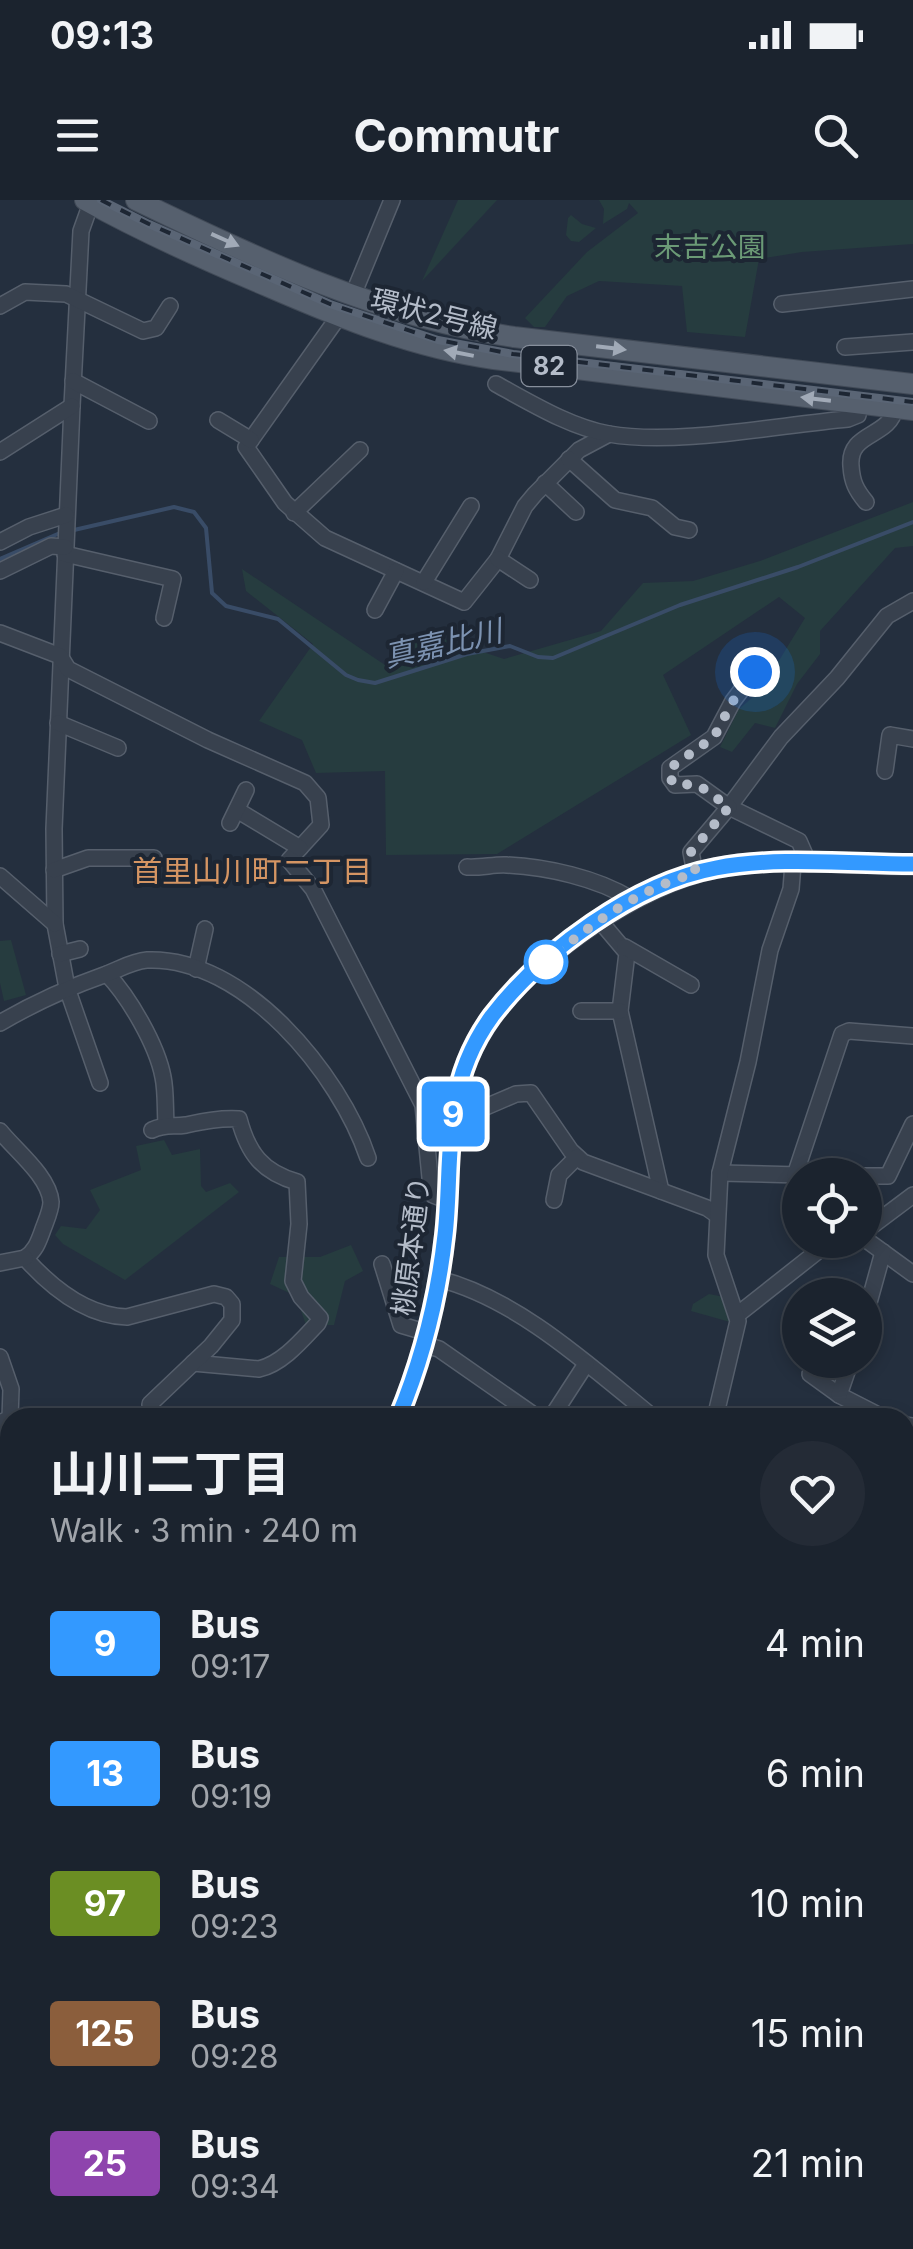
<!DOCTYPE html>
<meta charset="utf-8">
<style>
:root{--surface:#1b232e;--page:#242b36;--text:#f1f3f6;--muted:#a0a4aa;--line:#39404a}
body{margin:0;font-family:Inter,"Noto Sans JP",sans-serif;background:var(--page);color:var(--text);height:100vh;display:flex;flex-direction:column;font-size:38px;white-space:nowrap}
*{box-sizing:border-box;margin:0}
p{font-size:32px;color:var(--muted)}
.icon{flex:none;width:55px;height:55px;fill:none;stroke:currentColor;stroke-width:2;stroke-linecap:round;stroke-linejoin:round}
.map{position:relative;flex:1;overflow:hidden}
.drawer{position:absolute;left:0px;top:1208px;width:915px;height:842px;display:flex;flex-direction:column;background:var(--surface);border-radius:30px 30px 0 0;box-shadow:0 5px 15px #0003,0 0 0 2px var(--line)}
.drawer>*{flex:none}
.badge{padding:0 20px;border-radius:8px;font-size:35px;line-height:65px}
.fabs{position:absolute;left:782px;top:958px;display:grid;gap:20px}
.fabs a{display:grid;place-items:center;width:100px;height:100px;border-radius:50%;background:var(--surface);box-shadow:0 5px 15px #0003,0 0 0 2px var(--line);font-size:50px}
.you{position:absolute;width:50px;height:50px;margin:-25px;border:8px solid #fff;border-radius:50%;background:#1a73e8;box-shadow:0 0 0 15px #1a73e833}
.map>.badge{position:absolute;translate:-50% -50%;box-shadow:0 0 0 5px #fff}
.round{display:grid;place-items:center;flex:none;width:105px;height:105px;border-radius:52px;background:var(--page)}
.overview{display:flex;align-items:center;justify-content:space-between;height:170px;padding:0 50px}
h1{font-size:48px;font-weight:700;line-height:75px}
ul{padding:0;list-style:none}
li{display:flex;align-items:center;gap:30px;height:130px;padding:0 50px}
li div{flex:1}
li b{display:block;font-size:38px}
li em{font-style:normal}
li .badge{min-width:110px;font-weight:700;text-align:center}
.status{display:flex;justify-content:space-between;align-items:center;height:70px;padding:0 50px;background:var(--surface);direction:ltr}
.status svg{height:28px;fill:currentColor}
header{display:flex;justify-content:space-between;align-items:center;height:130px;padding:0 50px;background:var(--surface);font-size:45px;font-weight:700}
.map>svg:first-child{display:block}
.green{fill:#263c3f}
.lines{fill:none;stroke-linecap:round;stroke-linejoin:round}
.stream{stroke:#394c67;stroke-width:4}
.minor-casing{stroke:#565f6c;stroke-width:18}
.major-casing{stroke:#414a57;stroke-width:22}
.minor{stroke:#38414e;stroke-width:15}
.major{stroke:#56606e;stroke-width:20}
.rail-casing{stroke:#5a6575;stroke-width:8}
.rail{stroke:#1d2633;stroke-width:4;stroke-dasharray:11;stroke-linecap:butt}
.oneway{fill:#a1aab7}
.line-casing{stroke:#fff;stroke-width:22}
.line{stroke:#39f;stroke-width:15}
.walk{stroke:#b4bcc9;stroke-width:10;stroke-dasharray:0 18}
.stop-dot{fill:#fff;stroke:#39f;stroke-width:5}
.labels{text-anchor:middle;stroke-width:8;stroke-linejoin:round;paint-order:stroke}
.shield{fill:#1d2633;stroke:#878f9c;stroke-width:2.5}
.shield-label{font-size:25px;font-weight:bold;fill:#b4bcc9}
.park-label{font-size:28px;fill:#6b9a76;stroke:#1d2633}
.street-label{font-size:28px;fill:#b4bcc9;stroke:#1d2633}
.water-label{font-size:30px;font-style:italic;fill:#7c92b1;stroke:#1d2633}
.neighbourhood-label{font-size:30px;fill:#d59563;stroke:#1d2633}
</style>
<div class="status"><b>09:13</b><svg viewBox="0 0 49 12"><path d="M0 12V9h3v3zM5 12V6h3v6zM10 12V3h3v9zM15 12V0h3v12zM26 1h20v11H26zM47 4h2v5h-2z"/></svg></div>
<header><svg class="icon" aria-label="menu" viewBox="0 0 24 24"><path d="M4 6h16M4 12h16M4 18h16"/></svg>Commutr<svg class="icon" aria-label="search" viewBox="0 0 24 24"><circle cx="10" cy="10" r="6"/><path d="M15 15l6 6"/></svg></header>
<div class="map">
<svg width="913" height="2049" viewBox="0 0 913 2049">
<rect width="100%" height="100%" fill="#242f3e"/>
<g class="green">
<path d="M 458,0 L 497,0 L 422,81 Z"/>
<path d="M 599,0 L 913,0 L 913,44 L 802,52 L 759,59 L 745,137 L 687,132 L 682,86 L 599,81 L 567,96 L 545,127 L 534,127 L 525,118 L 587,52 L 638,13 L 629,3 L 627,9 L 603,24 L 604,9 Z"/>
<path d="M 571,15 L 582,24 L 596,28 L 579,42 L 571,41 L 566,35 L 568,18 Z"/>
<path d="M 913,302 L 913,346 L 895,348 L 820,431 L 820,454 L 797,484 L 775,528 L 755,523 L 732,552 L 720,547 L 739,509 L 761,490 L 805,418 L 779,397 L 663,475 L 691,535 L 497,654 L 386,655 L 385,571 L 316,573 L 302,540 L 259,521 L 313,444 L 246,391 L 242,369 L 385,465 L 423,432 L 504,459 L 601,431 L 643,383 L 693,381 L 760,361 Z"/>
<path d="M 11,740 L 26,795 L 4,801 L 0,783 L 0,741 Z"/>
<path d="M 164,940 L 172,955 L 200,949 L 201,986 L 206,992 L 230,983 L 239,992 L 125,1080 L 63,1044 L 55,1035 L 61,1026 L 86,1029 L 100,1010 L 90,990 L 141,970 L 136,946 Z"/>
<path d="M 351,1045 L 363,1071 L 345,1081 L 334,1125 L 306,1125 L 296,1096 L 270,1084 L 279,1057 L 320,1057 Z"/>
<path d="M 709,1094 L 724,1097 L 732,1119 L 730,1122 L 691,1111 L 693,1104 Z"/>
<path d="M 10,1519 L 10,1564 L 0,1569 L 0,1530 Z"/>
<path d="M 905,1748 L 913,1755 L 913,2034 L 905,2032 Z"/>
<path d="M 7,1989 L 10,1990 L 10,2040 L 47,2040 L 59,2049 L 0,2049 L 0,2012 Z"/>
</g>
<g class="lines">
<g class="stream">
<path d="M 74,330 L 174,307 L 194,312 L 206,328 L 212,393 L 226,406 L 278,419 L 346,475 L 358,480 L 375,483 L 467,454 L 510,446 L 538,457 L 553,458 L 680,405 L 798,367 L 913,322"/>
<path d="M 0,359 L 60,333"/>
</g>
<defs>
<g id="minor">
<path d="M 91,3 L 81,31 L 72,206 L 54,629 L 55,724 L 67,788 L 100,883"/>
<path d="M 353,95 L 392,0"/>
<path d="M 782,104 L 913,89"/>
<path d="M 0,106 L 25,92 L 66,94 L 143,131 L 156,128 L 170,106"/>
<path d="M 339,116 L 246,247 L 285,303 L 325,338 L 464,402 L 498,359 L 525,306 L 535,294 L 579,250 L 609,234"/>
<path d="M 845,147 L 913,142"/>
<path d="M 73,181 L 149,221"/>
<path d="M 496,184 C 531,203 570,227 609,234 C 676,246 778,225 848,219 L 858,215 L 860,204"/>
<path d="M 218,220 L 251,240"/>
<path d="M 0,252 L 72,206"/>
<path d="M 569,259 L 615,300 L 652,308 L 675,327 L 689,330"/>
<path d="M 545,283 L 576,312"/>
<path d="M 866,302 C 856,290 852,282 851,266 C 848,231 890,238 895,208"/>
<path d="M 294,313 L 360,250"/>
<path d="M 0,342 L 29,327 L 66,315"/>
<path d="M 65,354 L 173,379 L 164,418"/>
<path d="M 498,359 L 530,380"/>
<path d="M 0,371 L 51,346 L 65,347"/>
<path d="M 424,382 L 471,306"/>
<path d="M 375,410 L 396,371"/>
<path d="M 0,433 L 60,456 L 68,469 L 208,540 L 305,583 L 318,598 L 321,625 L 289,660 L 313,689 L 423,905 L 431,988 L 433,995 L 448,1001"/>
<path d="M 58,523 L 118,548"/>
<path d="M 885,571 L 890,535 L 913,539"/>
<path d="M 237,610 L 300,648"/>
<path d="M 230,623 L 246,590"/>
<path d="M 809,664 L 799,641 L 729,607 L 781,537 L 837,478 L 887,416 L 913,401"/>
<path d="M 467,667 C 481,668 495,664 507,665 C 547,667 597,678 631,699"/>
<path d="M 54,670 L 88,658 L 154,658"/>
<path d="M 695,673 L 691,652 L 729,607 L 697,584 L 675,585 L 670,578 L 670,568 L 714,537 L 733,501 L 755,472"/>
<path d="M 0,676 L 55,724"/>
<path d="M 600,721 L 627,753 L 620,811 L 661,991"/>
<path d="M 625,747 L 691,785"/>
<path d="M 60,754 L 80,749"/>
<path d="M 196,769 L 205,729"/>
<path d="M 107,774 C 129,797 157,845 163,877 C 166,891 165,908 166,924"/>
<path d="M 581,811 L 620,811"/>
<path d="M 0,823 C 34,803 67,788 104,775 C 118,770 132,761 147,760 C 244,756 340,874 368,958"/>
<path d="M 152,930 C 165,924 173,927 186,925 C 205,921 220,918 239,919 C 248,953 262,972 297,982 L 299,1024 L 293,1081 L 301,1097 L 320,1118 L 318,1123 C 302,1140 282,1164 259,1169 L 193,1163"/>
<path d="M 0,931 C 15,950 49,976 51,1002 C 51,1011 45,1023 42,1032 C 38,1043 35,1051 25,1058 C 51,1087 86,1116 127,1117 L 214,1094 L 226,1097 L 232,1104 L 232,1120 L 211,1146 L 150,1204 L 151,1218"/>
<path d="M 479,935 L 481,909 L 516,894 L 531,893 L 571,951 L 583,962 L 707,1008 L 717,1015"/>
<path d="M 720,973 L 800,975"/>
<path d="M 795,975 L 842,834 L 849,831 L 913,836"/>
<path d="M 865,976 L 888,976 L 913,924"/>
<path d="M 554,1000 L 559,975 L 577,957"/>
<path d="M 865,1031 L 913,995"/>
<path d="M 865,1039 L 913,1074"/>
<path d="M 0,1063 L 25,1058"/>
<path d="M 382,1064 L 401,1125 L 428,1133"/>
<path d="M 439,1079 C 518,1099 591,1167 654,1218"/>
<path d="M 737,1115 L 832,1040"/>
<path d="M 865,1117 L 883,1052"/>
<path d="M 425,1145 L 439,1149 L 538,1218"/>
<path d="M 0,1157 L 11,1189 L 10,1218 L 0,1223"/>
<path d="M 810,1174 L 839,1195 L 884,1218"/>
<path d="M 839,1195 L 851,1160"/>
<path d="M 551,1218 L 586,1164"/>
<path d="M 715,1218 L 738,1121 L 716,1055 L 720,973 L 748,862 L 770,750 L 791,689 L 793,664"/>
<path d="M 905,1225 L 913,1226"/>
<path d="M 0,1237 L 10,1282"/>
<path d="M 905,1323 L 913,1323"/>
<path d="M 0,1521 L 10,1511"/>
<path d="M 905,1671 L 913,1672"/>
<path d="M 0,1878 L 10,1881"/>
<path d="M 6,1970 L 10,1955"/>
<path d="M 87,2040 L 87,2049"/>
<path d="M 242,2040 C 274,2049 305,2044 338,2049"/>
<path d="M 505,2040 L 518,2049"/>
<path d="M 444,2049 L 444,2040"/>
</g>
<g id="major">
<path d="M 85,0 C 144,33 205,60 267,86 C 341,118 414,148 494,159 L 913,210"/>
<path d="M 136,0 C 255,58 383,118 514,137 L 913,184"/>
<path d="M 398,1218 C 423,1159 438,1098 445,1035 C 450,992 447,948 454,906 C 459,881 467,857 480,835 C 520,764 637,683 716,668 C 777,656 850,664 913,665"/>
<path d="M 905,1452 L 913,1453"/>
<path d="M 0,1590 L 10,1585"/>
<path d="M 0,1716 L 10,1714"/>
<path d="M 905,1730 L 913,1732"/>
</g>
</defs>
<use href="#minor" class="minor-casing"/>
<use href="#major" class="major-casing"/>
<use href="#minor" class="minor"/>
<use href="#major" class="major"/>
<defs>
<path id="rail" d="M 101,0 L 149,24 L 330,104 L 438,140 L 513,154 L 913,202"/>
</defs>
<use href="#rail" class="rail-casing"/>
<use href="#rail" class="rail"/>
</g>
<defs><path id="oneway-solid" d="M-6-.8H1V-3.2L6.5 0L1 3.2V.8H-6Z" transform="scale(2.5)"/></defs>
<g class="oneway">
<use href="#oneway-solid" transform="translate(225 40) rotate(24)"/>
<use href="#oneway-solid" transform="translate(611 148) rotate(7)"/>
<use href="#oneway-solid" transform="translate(459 153) rotate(-169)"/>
<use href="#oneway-solid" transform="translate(816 199) rotate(-173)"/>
</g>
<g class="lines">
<defs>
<path id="line" d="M 398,1218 C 423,1158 438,1098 445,1035 C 450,992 447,949 455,906 C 460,874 473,842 492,816 C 542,751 635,683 716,668 C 777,656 850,664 913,664"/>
</defs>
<use href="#line" class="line-casing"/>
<use href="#line" class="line"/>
<path class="walk" d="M 546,762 L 539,768 C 586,728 635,690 696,673 L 691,652 L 729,607 L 697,584 L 675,585 L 670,578 L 670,568 L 714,537 L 733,501 L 755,472"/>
</g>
<circle class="stop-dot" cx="546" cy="762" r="20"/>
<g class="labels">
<rect class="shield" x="521.5" y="146" width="55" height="40" rx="8"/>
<g class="shield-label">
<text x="549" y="175">82</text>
</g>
<g class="park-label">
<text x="710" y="57">末吉公園</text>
</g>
<g class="street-label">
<text transform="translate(434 114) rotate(14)" y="10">環状2号線</text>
<text transform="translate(411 1046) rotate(-83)" y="10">桃原本通り</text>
</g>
<g class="water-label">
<text transform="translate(443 444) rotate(-13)" y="10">真嘉比川</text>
</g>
<g class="neighbourhood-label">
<text x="252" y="682">首里山川町二丁目</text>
</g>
</g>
</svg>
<div class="fabs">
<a><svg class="icon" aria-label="locate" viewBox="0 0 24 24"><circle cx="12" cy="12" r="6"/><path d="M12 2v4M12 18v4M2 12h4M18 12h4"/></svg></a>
<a><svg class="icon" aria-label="layers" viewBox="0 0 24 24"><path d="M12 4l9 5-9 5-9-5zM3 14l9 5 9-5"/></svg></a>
</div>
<div class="you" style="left:755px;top:472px"></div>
<b class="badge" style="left:453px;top:914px;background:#39f;color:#fff">9</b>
<section class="drawer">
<div class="overview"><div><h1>山川二丁目</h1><p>Walk · 3 min · 240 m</p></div><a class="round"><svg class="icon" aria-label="heart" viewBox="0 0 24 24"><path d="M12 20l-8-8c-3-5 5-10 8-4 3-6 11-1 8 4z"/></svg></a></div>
<ul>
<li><span class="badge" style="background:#39f;color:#fff">9</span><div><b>Bus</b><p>09:17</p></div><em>4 min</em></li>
<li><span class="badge" style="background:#39f;color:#fff">13</span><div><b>Bus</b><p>09:19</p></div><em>6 min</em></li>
<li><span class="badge" style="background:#6b8e23;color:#fff">97</span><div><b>Bus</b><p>09:23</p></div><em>10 min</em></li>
<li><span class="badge" style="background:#8b5e3c;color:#fff">125</span><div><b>Bus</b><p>09:28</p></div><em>15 min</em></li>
<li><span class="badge" style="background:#8e44ad;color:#fff">25</span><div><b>Bus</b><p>09:34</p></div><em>21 min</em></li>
</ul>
</section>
</div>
